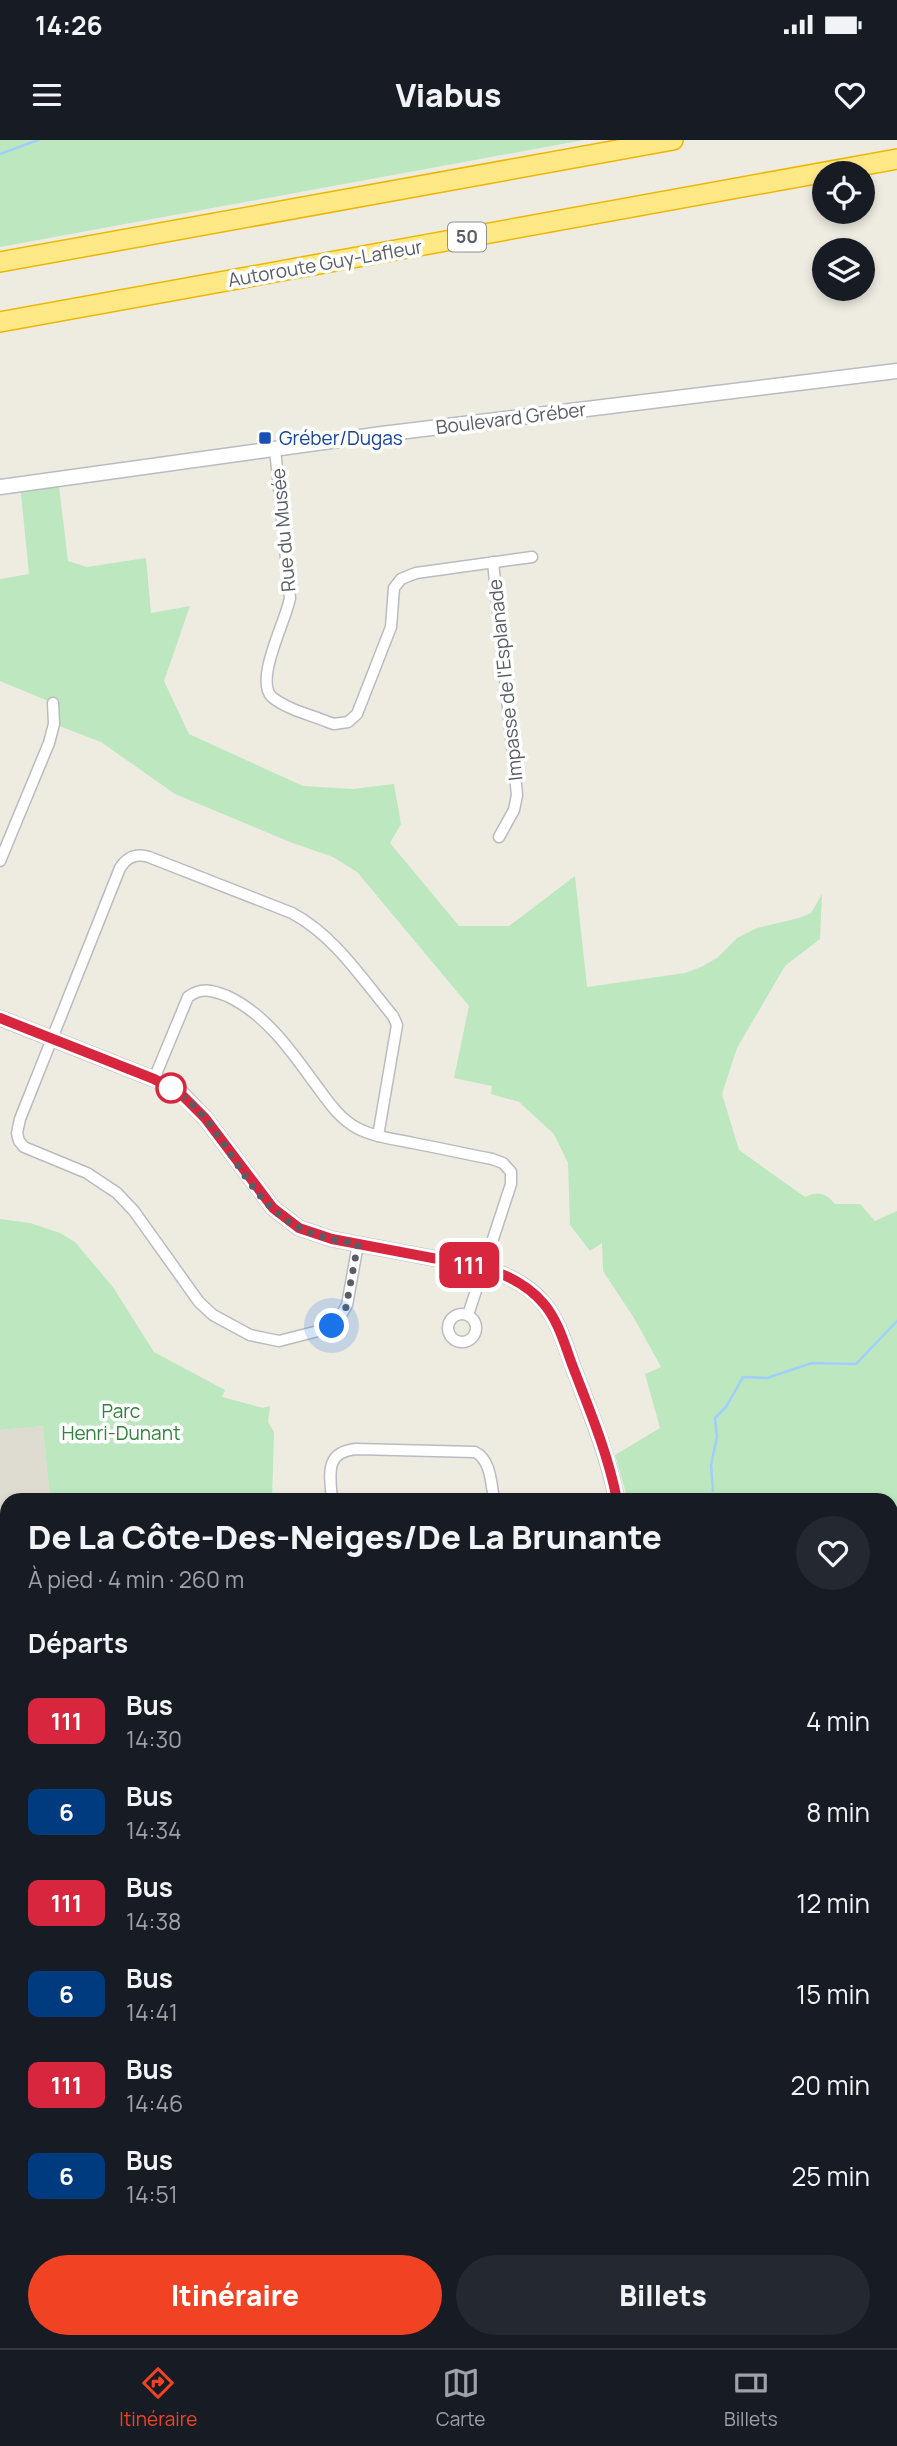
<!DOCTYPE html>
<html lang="fr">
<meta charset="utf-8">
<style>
:root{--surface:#171b24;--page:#242831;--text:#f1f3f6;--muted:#9ea1a6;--line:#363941;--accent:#f14323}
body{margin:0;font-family:Manrope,sans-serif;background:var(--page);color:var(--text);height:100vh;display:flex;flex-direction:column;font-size:26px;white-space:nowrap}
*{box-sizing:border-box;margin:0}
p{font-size:23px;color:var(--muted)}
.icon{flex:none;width:38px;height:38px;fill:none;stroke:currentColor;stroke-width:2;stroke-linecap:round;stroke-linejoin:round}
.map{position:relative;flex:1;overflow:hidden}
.sheet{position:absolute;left:0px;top:1353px;width:898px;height:856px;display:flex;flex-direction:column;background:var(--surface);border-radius:21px 21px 0 0;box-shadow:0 4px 10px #0003}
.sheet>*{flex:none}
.badge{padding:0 14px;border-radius:10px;font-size:24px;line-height:46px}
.tools{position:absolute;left:812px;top:21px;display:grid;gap:14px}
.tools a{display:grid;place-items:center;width:63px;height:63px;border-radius:50%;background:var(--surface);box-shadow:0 4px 10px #0003;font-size:35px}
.you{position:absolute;width:35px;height:35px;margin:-18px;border:5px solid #fff;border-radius:50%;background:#1a73e8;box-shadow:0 0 0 10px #1a73e833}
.map>.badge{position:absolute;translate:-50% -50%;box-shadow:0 0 0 4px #fff}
h2{padding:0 28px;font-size:26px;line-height:63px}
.round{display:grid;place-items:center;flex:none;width:74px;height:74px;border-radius:37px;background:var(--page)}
.head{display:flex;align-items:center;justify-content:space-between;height:119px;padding:0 28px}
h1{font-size:33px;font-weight:800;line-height:52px}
.action{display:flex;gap:14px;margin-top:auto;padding:14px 28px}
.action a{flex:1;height:80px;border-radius:42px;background:var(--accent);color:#fff;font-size:28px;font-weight:800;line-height:80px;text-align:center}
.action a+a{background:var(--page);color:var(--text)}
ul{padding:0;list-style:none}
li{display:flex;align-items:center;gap:21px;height:91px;padding:0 28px}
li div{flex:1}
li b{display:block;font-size:26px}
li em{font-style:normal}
li .badge{min-width:77px;font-weight:700;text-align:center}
.status{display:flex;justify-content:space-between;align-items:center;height:49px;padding:0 35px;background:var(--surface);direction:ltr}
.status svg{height:19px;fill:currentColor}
header{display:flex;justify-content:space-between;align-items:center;height:91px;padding:0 28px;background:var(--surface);font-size:32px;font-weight:800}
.tab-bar{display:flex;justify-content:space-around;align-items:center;height:98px;border-top:2px solid var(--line);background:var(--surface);font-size:19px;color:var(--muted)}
.tab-bar a{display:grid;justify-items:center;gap:4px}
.tab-bar .active{color:var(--accent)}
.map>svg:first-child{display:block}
.commercial{fill:#fff8d5}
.education{fill:#dedbd0}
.medical{fill:#fce1dc}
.green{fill:#bce7bf}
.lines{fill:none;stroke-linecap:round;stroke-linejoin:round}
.stream{stroke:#a0cfff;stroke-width:2.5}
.minor-casing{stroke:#b9bbc1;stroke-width:13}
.tertiary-casing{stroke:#b9bbc1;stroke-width:17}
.secondary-casing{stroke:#babdc4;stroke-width:18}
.motorway-casing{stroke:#efb600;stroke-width:22}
.minor{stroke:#fff;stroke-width:10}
.tertiary{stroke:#fff;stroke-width:14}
.secondary{stroke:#fff;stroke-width:16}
.motorway{stroke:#ffe987;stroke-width:19}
.line-casing{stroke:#fff;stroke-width:16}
.line{stroke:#d7263d;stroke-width:10}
.walk{stroke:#5a5d63;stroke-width:7;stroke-dasharray:0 12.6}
.transit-dot{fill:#1a4fb4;stroke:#fff;stroke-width:2.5}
.stop-dot{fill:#fff;stroke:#d7263d;stroke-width:3.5}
.labels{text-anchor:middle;stroke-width:7;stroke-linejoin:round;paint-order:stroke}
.shield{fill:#fff;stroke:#8c8e92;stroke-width:2}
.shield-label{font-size:18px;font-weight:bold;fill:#5a5d63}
.street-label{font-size:19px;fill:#5a5d63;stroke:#fff}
.transit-label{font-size:19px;fill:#164399;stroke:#fff;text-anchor:start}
.park-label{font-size:19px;fill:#30843a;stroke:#fff}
</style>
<div class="status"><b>14:26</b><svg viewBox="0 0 49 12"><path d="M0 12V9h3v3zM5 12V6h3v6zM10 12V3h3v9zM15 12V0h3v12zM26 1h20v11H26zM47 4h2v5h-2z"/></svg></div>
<header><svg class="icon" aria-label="menu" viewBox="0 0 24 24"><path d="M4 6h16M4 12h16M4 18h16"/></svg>Viabus<svg class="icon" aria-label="heart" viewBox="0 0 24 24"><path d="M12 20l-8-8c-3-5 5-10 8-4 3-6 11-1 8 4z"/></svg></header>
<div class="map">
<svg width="897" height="2208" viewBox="0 0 897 2208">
<rect width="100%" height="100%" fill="#eeece1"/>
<g class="commercial">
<path d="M 7,1488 L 7,1546 L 0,1546 L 0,1489 Z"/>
<path d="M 897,2136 L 897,2208 L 745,2208 L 744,2202 L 891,2202 L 891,2137 Z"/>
<path d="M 561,2202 L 708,2202 L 708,2208 L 546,2208 Z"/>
</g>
<path class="education" d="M 43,1286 L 50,1360 L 7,1360 L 7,1473 L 0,1474 L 0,1290 Z"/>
<path class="medical" d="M 349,2202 L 514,2202 L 501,2208 L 349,2208 Z"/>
<g class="green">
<path d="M 0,0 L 584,0 L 0,107 Z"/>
<path d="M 58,338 L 68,421 L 87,427 L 146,418 L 151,473 L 190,466 L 164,541 L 189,594 L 303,646 L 353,649 L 394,644 L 401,684 L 390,703 L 459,786 L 509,786 L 575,736 L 587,847 L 685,833 L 701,827 L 717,818 L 737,798 L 757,788 L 799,778 L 811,773 L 822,754 L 820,799 L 785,826 L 737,908 L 722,954 L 739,1010 L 805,1057 C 819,1050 826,1054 835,1064 L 860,1064 L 875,1081 L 897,1071 L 897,1679 L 894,1689 L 897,1699 L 897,1820 L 891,1817 L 891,1360 L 628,1360 L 615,1315 L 660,1288 L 645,1234 L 661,1227 L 634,1178 L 603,1131 L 602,1103 L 590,1111 L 570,1085 L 568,1023 L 554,994 L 519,962 L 491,954 L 492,946 L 454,938 L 469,866 L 357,732 L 333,717 L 290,702 L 175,654 L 101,602 L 54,584 L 53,563 L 0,541 L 0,439 L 29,434 L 20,344 Z"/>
<path d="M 0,1079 L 30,1083 L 60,1093 L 75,1102 L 113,1147 L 154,1212 L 225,1250 L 222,1257 L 263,1268 L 270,1266 L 268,1282 L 274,1292 L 272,1360 L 50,1360 L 43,1286 L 0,1290 Z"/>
<path d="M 0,1928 L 7,1930 L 7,2026 L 0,2023 Z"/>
</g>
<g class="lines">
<g class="stream">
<path d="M 0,14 L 38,0"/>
<path d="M 713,1351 L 711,1325 L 717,1297 L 715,1278 L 726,1267 L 743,1237 L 767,1238 L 812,1223 L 856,1224 L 897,1181"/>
</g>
<defs>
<g id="minor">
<path d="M 275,309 L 290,458 C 286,481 254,540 272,557 C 286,569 311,575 328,582 L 334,584 L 348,582 L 357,574 L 391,487 L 394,448 L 401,439 L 416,433 L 532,417"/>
<path d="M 493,422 L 517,655 L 514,670 L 499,697"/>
<path d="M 0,721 L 49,603 L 54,584 L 53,563"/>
<path d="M 154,939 L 188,857 C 201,847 212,850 227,856 C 264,873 290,909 313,941 C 326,958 337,977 357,988 C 374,997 394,999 413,1003 C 439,1008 466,1014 492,1019 L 503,1023 L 511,1032 L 511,1044 L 468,1175"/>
<path d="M 358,1104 L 347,1165 L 337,1182 L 326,1189 L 279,1201 L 250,1195 L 213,1175 L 199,1162 L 134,1071 L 117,1053 L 87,1033 L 24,1007 L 19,1001 L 17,993 L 20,979 L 120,728 C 127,717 136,713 149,717 L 292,773 C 335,796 362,839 393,876 L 397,885 L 378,996"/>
<circle cx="462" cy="1188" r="14"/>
<path d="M 332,1360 C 330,1335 324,1312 356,1309 L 475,1312 C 491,1320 491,1343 494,1360"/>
<path d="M 0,1474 L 7,1473"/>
<path d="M 0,1703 L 7,1702"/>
<path d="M 891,1990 L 897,1984"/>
<path d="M 0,2152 L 7,2149"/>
<path d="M 184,2202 L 184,2208"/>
</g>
<g id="tertiary">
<path d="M 0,347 L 382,294 L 897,231"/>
<path d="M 0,878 L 154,939 L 180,952 L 205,978 L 273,1068 L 299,1088 L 332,1099 L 485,1128 C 508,1135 529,1145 544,1164 C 560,1183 566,1209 575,1232 C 591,1274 608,1316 617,1360"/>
</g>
<g id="secondary">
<path d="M 891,2110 L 897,2109"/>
<path d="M 891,2122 L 897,2122"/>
<path d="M 718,2202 L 718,2208"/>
<path d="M 732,2202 L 733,2208"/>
<path d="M 501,2208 L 514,2202"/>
<path d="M 528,2208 L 545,2202"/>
</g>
<g id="motorway">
<path d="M 0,122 L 673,0"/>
<path d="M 0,182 L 897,19"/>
</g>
</defs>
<use href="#minor" class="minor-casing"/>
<use href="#tertiary" class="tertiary-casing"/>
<use href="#secondary" class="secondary-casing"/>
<use href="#motorway" class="motorway-casing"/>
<use href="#minor" class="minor"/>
<use href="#tertiary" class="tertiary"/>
<use href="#secondary" class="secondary"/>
<use href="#motorway" class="motorway"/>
</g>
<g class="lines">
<defs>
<path id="line" d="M 0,878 L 154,939 L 180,953 L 205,978 L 273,1068 L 299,1088 L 332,1099 L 485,1128 C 508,1135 528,1145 544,1164 C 559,1182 565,1206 573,1227 C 590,1271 608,1314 617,1360"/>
</defs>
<use href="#line" class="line-casing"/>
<use href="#line" class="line"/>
<path class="walk" d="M 171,948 L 167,945 C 223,977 238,1050 291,1083 C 312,1096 335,1100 358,1104 L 345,1172 L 332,1186"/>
</g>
<rect class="transit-dot" x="258" y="291" width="14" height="14" rx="3.5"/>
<circle class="stop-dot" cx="171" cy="948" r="14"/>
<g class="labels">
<rect class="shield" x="448" y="82.5" width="38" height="29" rx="5"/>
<g class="shield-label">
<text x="467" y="103">50</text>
</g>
<g class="street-label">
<text transform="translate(325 123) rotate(-10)" y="7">Autoroute Guy-Lafleur</text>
<text transform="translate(511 278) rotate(-7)" y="7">Boulevard Gréber</text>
<text transform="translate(283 390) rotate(-95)" y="7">Rue du Musée</text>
<text transform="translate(505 540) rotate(-96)" y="7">Impasse de l'Esplanade</text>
</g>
<g class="transit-label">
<text x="279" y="305">Gréber/Dugas</text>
</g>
<g class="park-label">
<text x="121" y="1278">Parc<tspan x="121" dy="22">Henri-Dunant</tspan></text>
</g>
</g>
</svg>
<div class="tools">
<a><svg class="icon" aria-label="locate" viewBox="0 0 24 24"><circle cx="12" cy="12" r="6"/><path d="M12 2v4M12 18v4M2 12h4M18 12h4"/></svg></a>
<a><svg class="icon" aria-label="layers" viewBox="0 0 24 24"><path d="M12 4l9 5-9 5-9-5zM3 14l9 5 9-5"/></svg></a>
</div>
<div class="you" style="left:332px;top:1186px"></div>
<b class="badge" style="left:469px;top:1125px;background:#d7263d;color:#fff">111</b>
<section class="sheet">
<div class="head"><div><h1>De La Côte-Des-Neiges/De La Brunante</h1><p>À pied · 4 min · 260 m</p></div><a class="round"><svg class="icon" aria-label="heart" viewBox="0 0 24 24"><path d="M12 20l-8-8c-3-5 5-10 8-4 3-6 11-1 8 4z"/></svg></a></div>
<h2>Départs</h2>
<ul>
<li><span class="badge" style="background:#d7263d;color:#fff">111</span><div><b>Bus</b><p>14:30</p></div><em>4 min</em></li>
<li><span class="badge" style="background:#003b80;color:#fff">6</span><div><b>Bus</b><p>14:34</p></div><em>8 min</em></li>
<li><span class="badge" style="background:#d7263d;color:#fff">111</span><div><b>Bus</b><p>14:38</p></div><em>12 min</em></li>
<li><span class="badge" style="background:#003b80;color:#fff">6</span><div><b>Bus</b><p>14:41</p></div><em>15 min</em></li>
<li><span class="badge" style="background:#d7263d;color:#fff">111</span><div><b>Bus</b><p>14:46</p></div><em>20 min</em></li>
<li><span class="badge" style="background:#003b80;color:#fff">6</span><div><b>Bus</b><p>14:51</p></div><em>25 min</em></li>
</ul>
<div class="action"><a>Itinéraire</a><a>Billets</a></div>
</section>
</div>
<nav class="tab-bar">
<a class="active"><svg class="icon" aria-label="directions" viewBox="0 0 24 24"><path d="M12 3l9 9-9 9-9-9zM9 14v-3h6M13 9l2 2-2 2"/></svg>Itinéraire</a>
<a><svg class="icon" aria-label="map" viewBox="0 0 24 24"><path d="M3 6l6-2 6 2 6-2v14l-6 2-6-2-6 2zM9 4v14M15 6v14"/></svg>Carte</a>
<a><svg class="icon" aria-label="tickets" viewBox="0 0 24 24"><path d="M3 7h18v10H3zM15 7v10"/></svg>Billets</a>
</nav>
